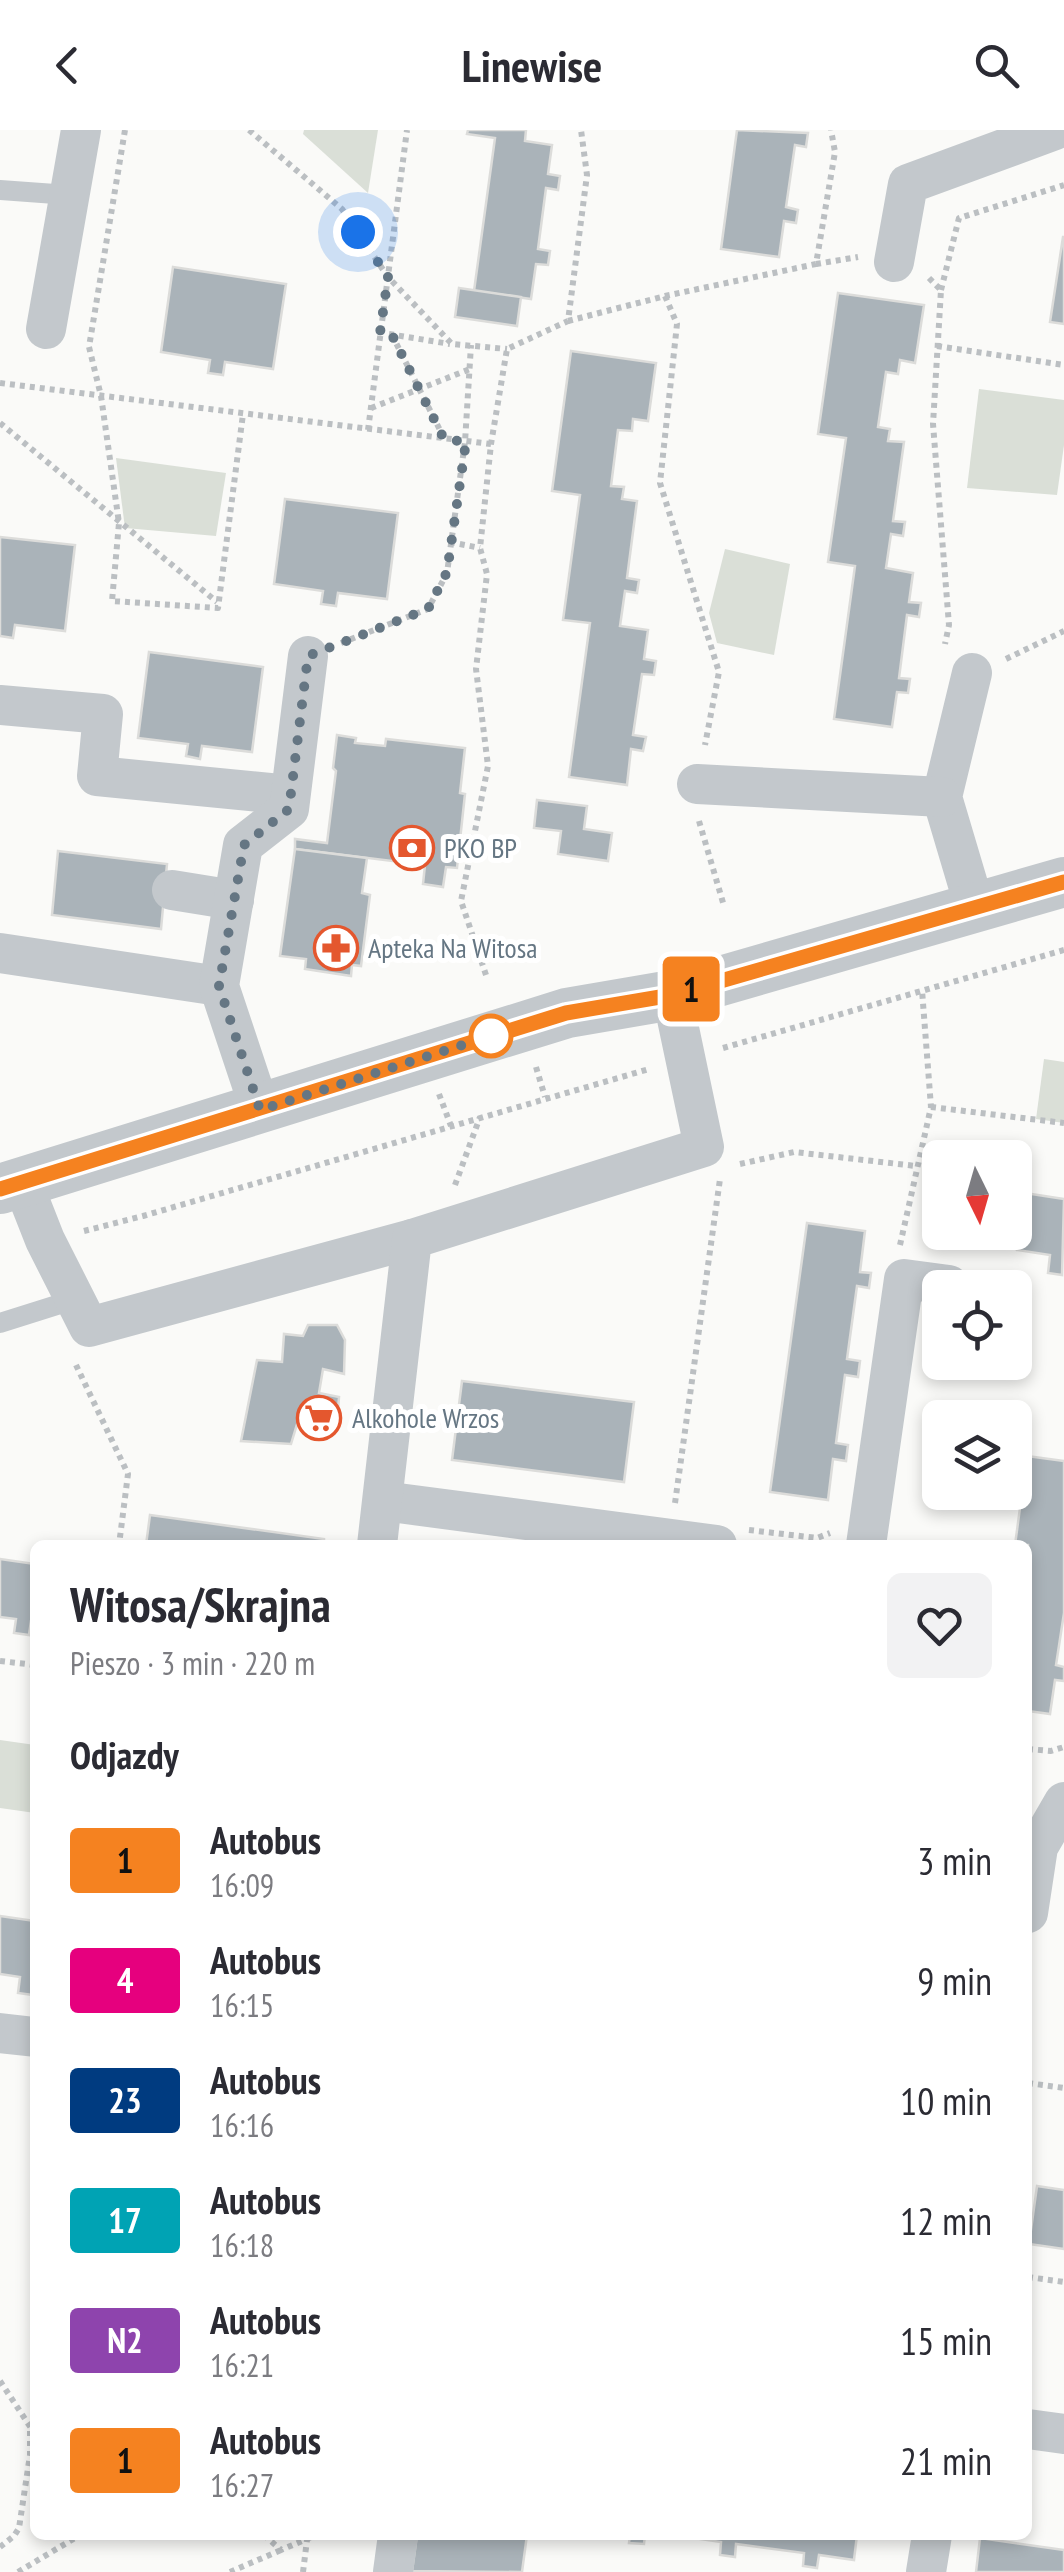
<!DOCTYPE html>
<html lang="pl">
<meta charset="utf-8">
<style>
:root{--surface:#fff;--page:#f2f2f3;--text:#2b2b33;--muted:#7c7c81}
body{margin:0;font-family:"PT Sans Narrow",sans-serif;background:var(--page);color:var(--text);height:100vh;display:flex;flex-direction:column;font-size:38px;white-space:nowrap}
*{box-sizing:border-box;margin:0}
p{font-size:32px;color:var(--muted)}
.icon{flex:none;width:55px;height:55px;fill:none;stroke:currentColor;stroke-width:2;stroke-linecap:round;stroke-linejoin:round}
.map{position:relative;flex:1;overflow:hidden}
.side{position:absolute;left:30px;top:1410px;width:1002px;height:1000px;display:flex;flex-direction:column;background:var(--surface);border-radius:15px;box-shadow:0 5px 15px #0003}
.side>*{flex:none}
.badge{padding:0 20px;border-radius:8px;font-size:35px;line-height:65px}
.needle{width:65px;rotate:175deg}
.fabs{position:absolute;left:922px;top:1010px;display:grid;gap:20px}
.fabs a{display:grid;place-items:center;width:110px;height:110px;border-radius:15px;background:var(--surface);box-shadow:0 5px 15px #0003;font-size:50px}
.you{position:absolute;width:50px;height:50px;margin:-25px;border:8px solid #fff;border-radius:50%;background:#1a73e8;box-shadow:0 0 0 15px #1a73e833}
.map>.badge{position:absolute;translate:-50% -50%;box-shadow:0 0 0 5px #fff}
h2{padding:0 40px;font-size:38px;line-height:90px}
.round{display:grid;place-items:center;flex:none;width:105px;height:105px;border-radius:15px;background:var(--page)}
.overview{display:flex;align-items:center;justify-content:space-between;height:170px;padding:0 40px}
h1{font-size:48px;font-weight:700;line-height:75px}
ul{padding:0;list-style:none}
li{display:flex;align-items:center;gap:30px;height:120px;padding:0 40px}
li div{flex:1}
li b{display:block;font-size:38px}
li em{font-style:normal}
li .badge{min-width:110px;font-weight:700;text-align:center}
header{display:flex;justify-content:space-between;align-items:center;height:130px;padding:0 40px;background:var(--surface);font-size:45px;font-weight:700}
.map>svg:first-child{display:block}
.green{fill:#dadfd7}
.building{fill:#aab3b9;stroke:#dcdcda;stroke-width:2.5}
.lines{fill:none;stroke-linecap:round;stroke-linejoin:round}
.path{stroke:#bbbfc2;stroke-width:6;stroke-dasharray:5 5;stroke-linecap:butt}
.service{stroke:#c3c8cc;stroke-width:20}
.minor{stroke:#c3c8cc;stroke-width:40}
.tertiary{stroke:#c3c8cc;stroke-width:50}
.line-casing{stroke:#fff;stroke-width:22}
.line{stroke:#f58220;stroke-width:15}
.walk{stroke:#657683;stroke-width:10;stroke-dasharray:0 18}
.stop-dot{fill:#fff;stroke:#f58220;stroke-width:5}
.labels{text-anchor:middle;stroke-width:10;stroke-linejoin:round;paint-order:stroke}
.poi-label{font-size:28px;fill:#657683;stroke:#fff;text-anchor:start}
</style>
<header><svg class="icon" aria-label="back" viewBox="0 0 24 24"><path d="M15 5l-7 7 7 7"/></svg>Linewise<svg class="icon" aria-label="search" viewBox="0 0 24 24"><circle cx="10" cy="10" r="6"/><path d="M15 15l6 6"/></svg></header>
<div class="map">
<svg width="1064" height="2442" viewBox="0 0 1064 2442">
<rect width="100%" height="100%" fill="#fafaf8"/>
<g class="green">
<path d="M 304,0 L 378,0 L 368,63 L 303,4 Z"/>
<path d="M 979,259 L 1064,270 L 1064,315 L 1057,365 L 967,358 Z"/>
<path d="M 116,328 L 226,343 L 216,406 L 125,398 Z"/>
<path d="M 725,419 L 790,434 L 774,525 L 717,513 L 709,483 Z"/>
<path d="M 1044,929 L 1064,932 L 1064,993 L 1036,989 Z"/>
<path d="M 0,1610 L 35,1615 L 35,1683 L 0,1678 Z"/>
</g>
<g class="building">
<path d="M 468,0 L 526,0 L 525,11 L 552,15 L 548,44 L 560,46 L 558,60 L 546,58 L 538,119 L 550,121 L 548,135 L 536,134 L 531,169 L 474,161 L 495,8 L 467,4 Z"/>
<path d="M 737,0 L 808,3 L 806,17 L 795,15 L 786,77 L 798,80 L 796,93 L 784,91 L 779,127 L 721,119 Z"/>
<path d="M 1063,107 L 1064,107 L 1064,194 L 1050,192 Z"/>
<path d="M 173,137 L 286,154 L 273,239 L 225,232 L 223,245 L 208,243 L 210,230 L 161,222 Z"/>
<path d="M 459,158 L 521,167 L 517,196 L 455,187 Z"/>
<path d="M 838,163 L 924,175 L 915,233 L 900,230 L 898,244 L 886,242 L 878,297 L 890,299 L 888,311 L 904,312 L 893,391 L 905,392 L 903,406 L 891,404 L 886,438 L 913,443 L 909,472 L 921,473 L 919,487 L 907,485 L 899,548 L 910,549 L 908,563 L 897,562 L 892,597 L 834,589 L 855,436 L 828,432 L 846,308 L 818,304 Z"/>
<path d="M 571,221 L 656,233 L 648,291 L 633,289 L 632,301 L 618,300 L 611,356 L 624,357 L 622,369 L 637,371 L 627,448 L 639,450 L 637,463 L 625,461 L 620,496 L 648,500 L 644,529 L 656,531 L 654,545 L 642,544 L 633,605 L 646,607 L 643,621 L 631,619 L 627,655 L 569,647 L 590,493 L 563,490 L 580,365 L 552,361 Z"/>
<path d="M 285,369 L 398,383 L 387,469 L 338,463 L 336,476 L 321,474 L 323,461 L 274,454 Z"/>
<path d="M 0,407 L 75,415 L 65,501 L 15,495 L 13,508 L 0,506 Z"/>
<path d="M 149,522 L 263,537 L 252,622 L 202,616 L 200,629 L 186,626 L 188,614 L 138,608 Z"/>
<path d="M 337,605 L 356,608 L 355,613 L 385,616 L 386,609 L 465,618 L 460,663 L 465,664 L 457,738 L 446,737 L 443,757 L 423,754 L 425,735 L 295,719 L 295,709 L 327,713 L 336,641 L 333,638 Z"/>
<path d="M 537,670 L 587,676 L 584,699 L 612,703 L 608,731 L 558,724 L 561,701 L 534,698 Z"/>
<path d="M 295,719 L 367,728 L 362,763 L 370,765 L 361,836 L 352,835 L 351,846 L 305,839 L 306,829 L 280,826 Z"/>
<path d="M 58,721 L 167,734 L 161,799 L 52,785 Z"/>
<path d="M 1025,1063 L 1064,1069 L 1062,1145 L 1048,1143 L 1050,1125 L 1017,1120 Z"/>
<path d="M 807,1093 L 865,1101 L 860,1142 L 871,1143 L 869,1158 L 857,1156 L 847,1229 L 860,1231 L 858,1247 L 845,1245 L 836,1313 L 848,1315 L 846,1331 L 833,1329 L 828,1370 L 770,1362 Z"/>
<path d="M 308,1195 L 337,1195 L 345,1210 L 344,1244 L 323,1239 L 319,1263 L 339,1267 L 337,1293 L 298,1291 L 291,1314 L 241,1311 L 257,1230 L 282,1232 L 284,1204 L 303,1206 Z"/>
<path d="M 462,1251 L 634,1272 L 624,1352 L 452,1330 Z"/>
<path d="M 1027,1326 L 1064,1331 L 1064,1483 L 1056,1535 L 1064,1537 L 1064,1551 L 1055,1550 L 1050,1584 L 1028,1581 L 1028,1415 L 1015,1415 Z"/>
<path d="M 150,1385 L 324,1409 L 324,1415 L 146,1415 Z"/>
<path d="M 0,1429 L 35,1434 L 35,1491 L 31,1491 L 29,1505 L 14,1503 L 16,1489 L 0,1487 Z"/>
<path d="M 0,1786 L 35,1791 L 33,1865 L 18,1863 L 20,1847 L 0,1844 Z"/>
<path d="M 1037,2056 L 1064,2060 L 1064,2119 L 1029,2114 Z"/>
<path d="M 417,2405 L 527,2405 L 522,2442 L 412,2441 Z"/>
<path d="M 630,2405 L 645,2405 L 644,2414 L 629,2413 Z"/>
<path d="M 673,2405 L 857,2405 L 854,2430 L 819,2425 L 817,2438 L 803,2436 L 804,2423 L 736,2414 L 735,2427 L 720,2425 L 721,2412 Z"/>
<path d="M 980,2408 L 1064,2420 L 1064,2442 L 976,2442 Z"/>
</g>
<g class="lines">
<g class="path">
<path d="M 125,0 L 89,217 L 101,266 L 119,393 L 112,471 L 218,478 L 243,284"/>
<path d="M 249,0 L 342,79 L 388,147 L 452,214 L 507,219"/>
<path d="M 816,134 L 858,127"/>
<path d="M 929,148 L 941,160 L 933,294 L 949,495 L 945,514"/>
<path d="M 941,160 L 959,88 L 1064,55"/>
<path d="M 665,166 L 677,194 L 660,353 L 719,542 L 705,615"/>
<path d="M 568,191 L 665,166 L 816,134 L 835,22 L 831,0"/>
<path d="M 389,204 L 450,214"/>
<path d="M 392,205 L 444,308"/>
<path d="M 937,216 L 1064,235"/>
<path d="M 0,253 L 491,314"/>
<path d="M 371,278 L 470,239"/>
<path d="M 0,293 L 217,472"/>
<path d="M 368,300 L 407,0"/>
<path d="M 450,412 L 480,418"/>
<path d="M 341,513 L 428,479 L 447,443 L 465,312 L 471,215"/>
<path d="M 1006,529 L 1064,501"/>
<path d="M 699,691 L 724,776"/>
<path d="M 486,845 L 461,771 L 488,636 L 476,539 L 487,444 L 480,418 L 491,314 L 507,219 L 568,191 L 587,45 L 581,0"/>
<path d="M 723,918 L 1064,820"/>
<path d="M 536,937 L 545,967"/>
<path d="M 439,964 L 451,996"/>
<path d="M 931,977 L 1064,993"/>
<path d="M 740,1034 L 794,1022 L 916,1036"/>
<path d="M 455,1055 L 480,987"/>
<path d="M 84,1101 L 143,1086 L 649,939"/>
<path d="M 900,1115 L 931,977 L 922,860"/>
<path d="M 76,1235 L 128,1344 L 119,1415"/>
<path d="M 675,1373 L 720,1049"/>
<path d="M 749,1400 L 817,1408 L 830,1403"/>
<path d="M 0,1531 L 35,1535"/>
<path d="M 1028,1619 L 1051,1621 L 1064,1617"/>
<path d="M 1028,1953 L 1064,1958"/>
<path d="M 1028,2147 L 1064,2152"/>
<path d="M 0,2251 L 35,2304"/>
<path d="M 264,2405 L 281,2420 L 316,2405"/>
<path d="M 0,2417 L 14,2406 L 19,2398 L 30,2325 L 30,2296"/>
<path d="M 18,2442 L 80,2405"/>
<path d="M 230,2442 L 281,2420"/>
<path d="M 303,2442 L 307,2410"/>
</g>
<g class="service">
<path d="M 0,60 L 69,65"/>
<path d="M 0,1193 L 76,1169"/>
</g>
<g class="minor">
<path d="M 894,132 L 908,54 L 1055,0"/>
<path d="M 46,199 L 81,0"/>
<path d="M 972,543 L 942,667 L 975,778"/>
<path d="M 0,575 L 103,584 L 97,646 L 290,665"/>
<path d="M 697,654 L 942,667"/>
<path d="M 172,760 L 234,770"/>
<path d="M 0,823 L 219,856"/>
<path d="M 260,979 L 219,856 L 243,715 L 289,679 L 308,526"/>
<path d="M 23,1054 L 45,1110 L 89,1197 L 412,1109"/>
<path d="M 383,1371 L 717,1415"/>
<path d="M 377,1415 L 412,1109 L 704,1017 L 672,865"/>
<path d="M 866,1415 L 904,1149 L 949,1155"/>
<path d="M 1028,1783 L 1038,1717 L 1064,1672"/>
<path d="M 0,1903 L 35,1907"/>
<path d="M 1028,2299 L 1064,2304"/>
<path d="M 393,2442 L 398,2405"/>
<path d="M 926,2442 L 932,2405"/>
</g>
<path class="tertiary" d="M 0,1059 L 567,883 L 672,865 L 1064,752"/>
</g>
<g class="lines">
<defs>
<path id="line" d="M 0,1059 L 566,883 L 672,865 L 1064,752"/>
</defs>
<use href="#line" class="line-casing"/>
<use href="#line" class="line"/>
<path class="walk" d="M 358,102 L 388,147 L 380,203 L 392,205 L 444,309 L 466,312 L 447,442 L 428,479 L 308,526 L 289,679 L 244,715 L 219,856 L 260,980 L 494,905 L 491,906"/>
</g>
<defs>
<symbol id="bank-ring" viewBox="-11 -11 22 22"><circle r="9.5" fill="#fff" stroke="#e4572e" stroke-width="1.5"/><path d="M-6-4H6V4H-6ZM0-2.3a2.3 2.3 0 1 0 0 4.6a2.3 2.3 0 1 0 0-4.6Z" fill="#e4572e"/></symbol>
<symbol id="pharmacy-ring" viewBox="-11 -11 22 22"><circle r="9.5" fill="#fff" stroke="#e4572e" stroke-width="1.5"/><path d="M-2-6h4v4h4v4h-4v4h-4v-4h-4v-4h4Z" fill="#e4572e"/></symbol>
<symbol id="supermarket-ring" viewBox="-11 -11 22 22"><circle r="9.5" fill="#fff" stroke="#e4572e" stroke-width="1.5"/><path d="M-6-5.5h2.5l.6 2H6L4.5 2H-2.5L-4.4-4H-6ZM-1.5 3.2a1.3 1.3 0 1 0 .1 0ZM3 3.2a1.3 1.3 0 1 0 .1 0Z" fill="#e4572e"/></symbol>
</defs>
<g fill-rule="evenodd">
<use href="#bank-ring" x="387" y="693" width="50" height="50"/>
<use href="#pharmacy-ring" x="311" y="793" width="50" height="50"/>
<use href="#supermarket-ring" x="294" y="1263" width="50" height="50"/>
</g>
<circle class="stop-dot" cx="491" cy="906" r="20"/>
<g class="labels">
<g class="poi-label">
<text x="444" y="728">PKO BP</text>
<text x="368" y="828">Apteka Na Witosa</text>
<text x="352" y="1298">Alkohole Wrzos</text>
</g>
</g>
</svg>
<div class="fabs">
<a><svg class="needle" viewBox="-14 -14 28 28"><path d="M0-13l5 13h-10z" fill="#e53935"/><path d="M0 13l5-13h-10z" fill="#7c7c81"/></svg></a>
<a><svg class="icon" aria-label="locate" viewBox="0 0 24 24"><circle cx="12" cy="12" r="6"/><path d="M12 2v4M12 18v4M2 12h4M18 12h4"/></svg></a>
<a><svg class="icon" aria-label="layers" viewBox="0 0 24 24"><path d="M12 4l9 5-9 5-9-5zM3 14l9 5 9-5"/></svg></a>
</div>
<div class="you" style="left:358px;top:102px"></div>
<b class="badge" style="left:691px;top:859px;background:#f58220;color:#111">1</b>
<section class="side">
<div class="overview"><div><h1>Witosa/Skrajna</h1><p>Pieszo · 3 min · 220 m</p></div><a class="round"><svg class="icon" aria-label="heart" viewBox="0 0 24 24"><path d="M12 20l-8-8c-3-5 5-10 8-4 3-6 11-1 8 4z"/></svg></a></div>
<h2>Odjazdy</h2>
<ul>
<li><span class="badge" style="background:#f58220;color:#111">1</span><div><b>Autobus</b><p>16:09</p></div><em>3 min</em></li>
<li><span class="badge" style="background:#e6007e;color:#fff">4</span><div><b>Autobus</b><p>16:15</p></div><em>9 min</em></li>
<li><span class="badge" style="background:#003b80;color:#fff">23</span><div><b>Autobus</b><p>16:16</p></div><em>10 min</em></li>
<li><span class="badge" style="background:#00a3b4;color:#fff">17</span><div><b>Autobus</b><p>16:18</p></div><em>12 min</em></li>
<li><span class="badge" style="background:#8e44ad;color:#fff">N2</span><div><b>Autobus</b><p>16:21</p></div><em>15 min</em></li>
<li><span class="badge" style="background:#f58220;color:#111">1</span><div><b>Autobus</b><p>16:27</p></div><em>21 min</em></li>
</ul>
</section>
</div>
